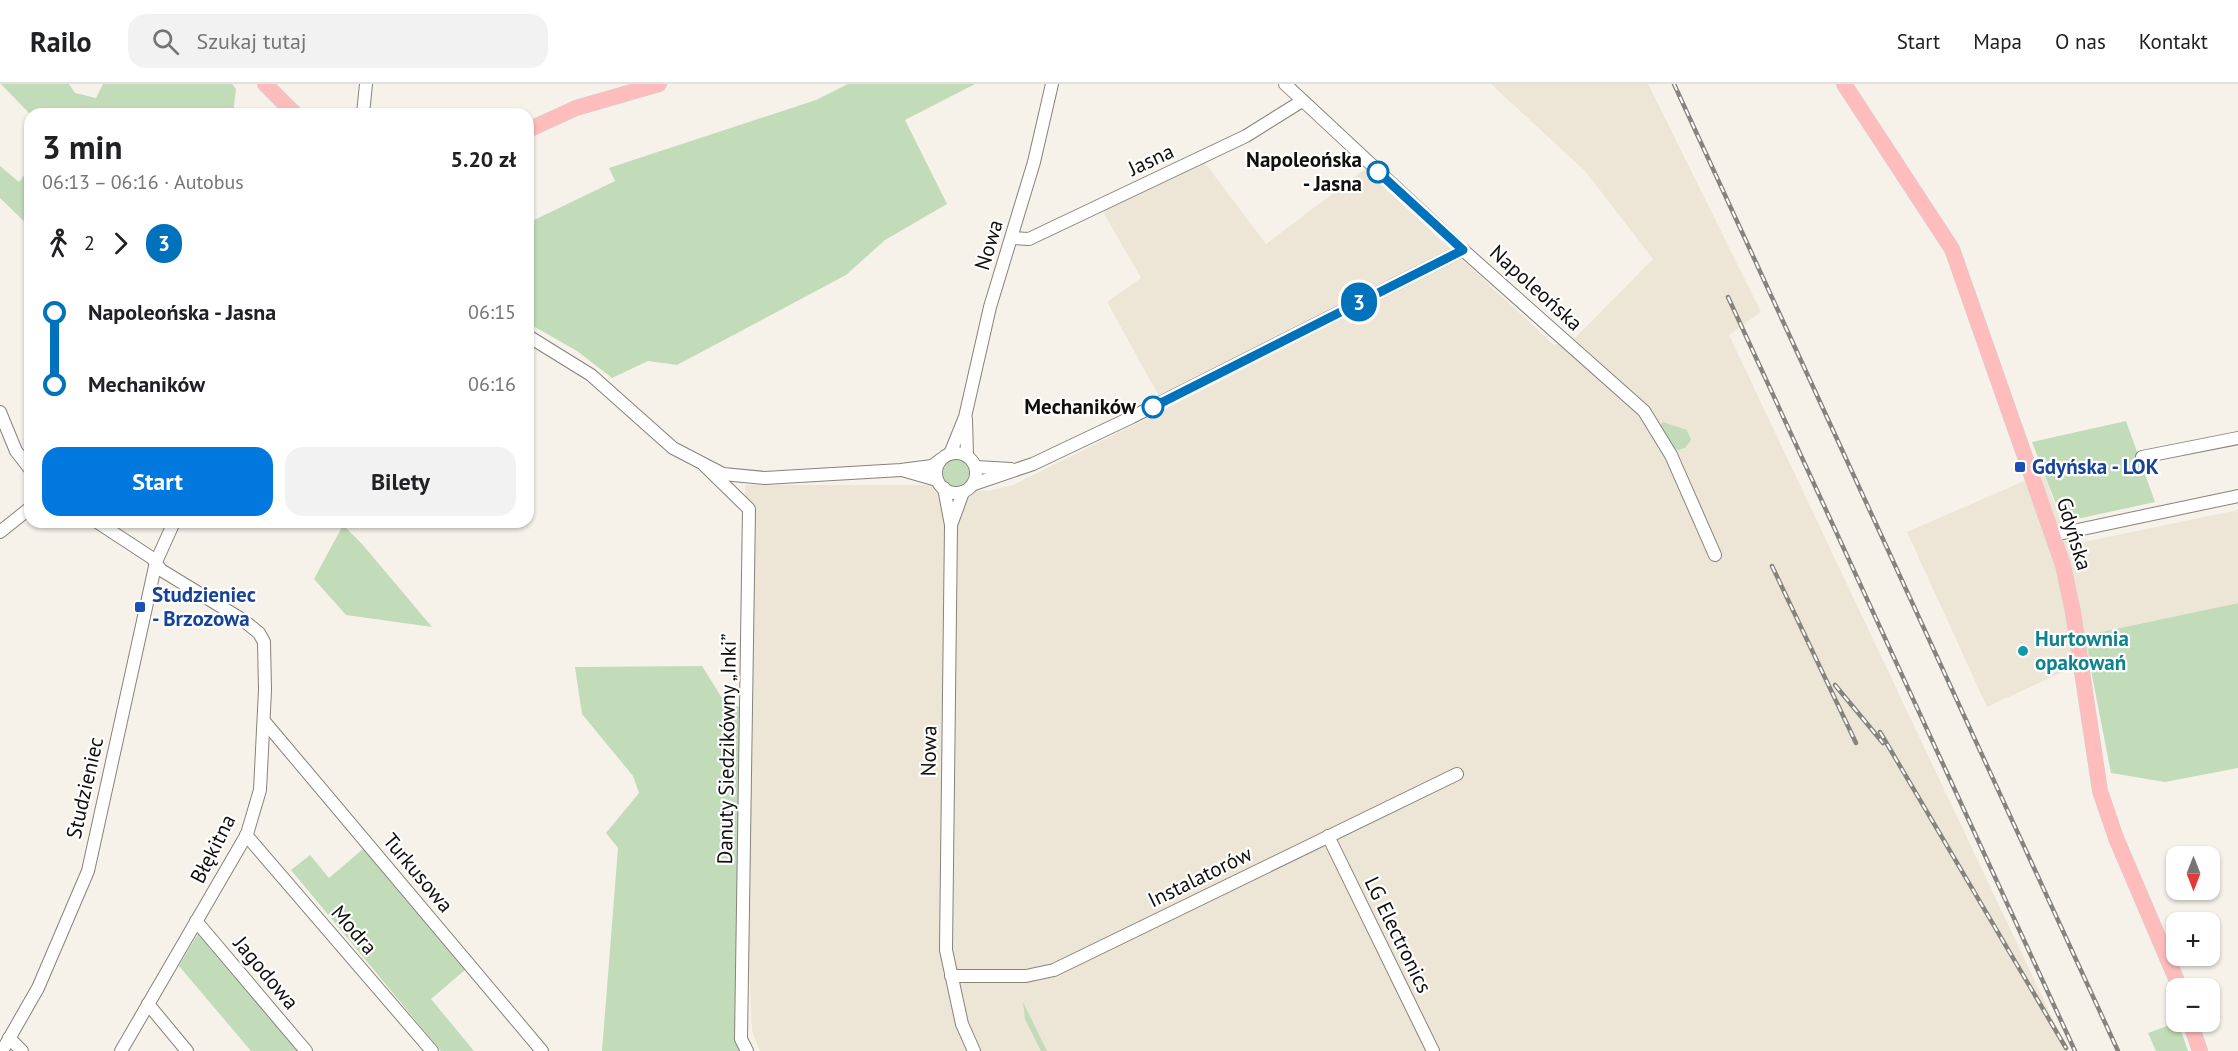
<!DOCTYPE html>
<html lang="pl">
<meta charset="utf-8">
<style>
:root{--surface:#fff;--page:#f2f2f2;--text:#202124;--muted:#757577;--line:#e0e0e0;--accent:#0078de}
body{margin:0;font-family:"PT Sans",sans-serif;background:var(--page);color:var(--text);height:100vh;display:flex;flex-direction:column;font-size:22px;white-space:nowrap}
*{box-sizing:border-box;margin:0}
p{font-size:20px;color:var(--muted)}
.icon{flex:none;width:33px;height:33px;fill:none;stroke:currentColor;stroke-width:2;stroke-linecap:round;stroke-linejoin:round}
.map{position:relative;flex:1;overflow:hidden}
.sheet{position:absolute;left:24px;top:24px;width:510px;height:420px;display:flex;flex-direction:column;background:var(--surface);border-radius:18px;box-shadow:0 2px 4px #0004}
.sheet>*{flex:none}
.badge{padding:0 12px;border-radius:20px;font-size:21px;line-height:39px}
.needle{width:39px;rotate:180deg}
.tools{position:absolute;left:2166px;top:762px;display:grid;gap:12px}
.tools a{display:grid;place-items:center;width:54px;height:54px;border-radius:12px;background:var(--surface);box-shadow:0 2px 4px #0004;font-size:30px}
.map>.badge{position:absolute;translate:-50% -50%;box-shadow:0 0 0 3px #fff}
.legs{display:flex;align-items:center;gap:9px;height:66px;padding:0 18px;font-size:20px}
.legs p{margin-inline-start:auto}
.head{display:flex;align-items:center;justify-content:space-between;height:102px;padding:0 18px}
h1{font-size:33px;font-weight:600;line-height:45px}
.primary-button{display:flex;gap:12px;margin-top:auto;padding:12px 18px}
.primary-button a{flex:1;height:69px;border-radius:18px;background:var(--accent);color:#fff;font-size:24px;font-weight:600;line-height:69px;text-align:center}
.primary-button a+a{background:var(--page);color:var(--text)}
ul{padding:0 18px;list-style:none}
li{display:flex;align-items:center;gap:21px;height:72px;font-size:22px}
li i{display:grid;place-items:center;width:9px;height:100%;margin:0 8px;background:currentColor}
li i::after{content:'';width:15px;height:15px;margin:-8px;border:4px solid;border-radius:50%;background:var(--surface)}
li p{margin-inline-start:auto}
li:first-child i{background:linear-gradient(#0000 50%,currentColor 0)}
li:last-child i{background:linear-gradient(currentColor 50%,#0000 0)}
header{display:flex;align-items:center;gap:36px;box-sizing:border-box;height:84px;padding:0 30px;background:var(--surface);border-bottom:2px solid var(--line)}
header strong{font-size:28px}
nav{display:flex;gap:33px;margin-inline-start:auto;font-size:21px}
.search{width:420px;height:54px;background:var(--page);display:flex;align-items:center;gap:15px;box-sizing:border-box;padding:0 21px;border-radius:18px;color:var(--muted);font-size:22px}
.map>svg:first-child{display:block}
.built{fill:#ede6d6}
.green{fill:#c2dcb9}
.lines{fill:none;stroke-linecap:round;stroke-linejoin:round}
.minor-casing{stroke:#86837b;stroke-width:14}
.major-casing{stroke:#cfcfce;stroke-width:16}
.minor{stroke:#fff;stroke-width:12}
.major{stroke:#febdbc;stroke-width:15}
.rail-casing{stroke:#86837d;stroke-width:4.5}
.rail{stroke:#fff;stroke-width:2;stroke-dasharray:7;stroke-linecap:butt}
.line-1-casing{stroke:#fff;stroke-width:14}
.line-1{stroke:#0072bc;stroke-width:9}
.stop-1-dot{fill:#fff;stroke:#0072bc;stroke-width:3}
.transit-dot{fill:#1a4fb4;stroke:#fff;stroke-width:2}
.culture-dot{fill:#0f9aa8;stroke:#fff;stroke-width:2}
.labels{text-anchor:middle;stroke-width:4.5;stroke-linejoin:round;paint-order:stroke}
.street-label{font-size:21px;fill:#100f0c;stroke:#fff}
.stop-label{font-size:21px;font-weight:bold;fill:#100f0c;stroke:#fff;text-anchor:end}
.transit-label{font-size:21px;font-weight:bold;fill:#164399;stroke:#fff;text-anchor:start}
.culture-label{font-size:21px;font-weight:bold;fill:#0d838f;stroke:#fff;text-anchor:start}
</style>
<header>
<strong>Railo</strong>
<div class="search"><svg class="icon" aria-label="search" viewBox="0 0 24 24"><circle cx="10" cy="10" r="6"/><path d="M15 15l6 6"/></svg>Szukaj tutaj</div>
<nav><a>Start</a><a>Mapa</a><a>O nas</a><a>Kontakt</a></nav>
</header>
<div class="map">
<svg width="2238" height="967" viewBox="0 0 2238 967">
<rect width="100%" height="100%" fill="#f6f2ea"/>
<g class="built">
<path d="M 1491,0 L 1648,0 L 1761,228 L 1729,251 L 2068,967 L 760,967 L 752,947 L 747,840 L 745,401 L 937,401 L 988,407 L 1013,401 L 1166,325 L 1107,218 L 1141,194 L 1102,126 L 1202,75 L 1266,160 L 1365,85 L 1554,261 L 1576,253 L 1653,175 L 1585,87 Z"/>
<path d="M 2045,392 L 2069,461 L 2238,426 L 2238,519 L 2087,551 L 2089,576 L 1987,623 L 1907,448 L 2022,398 Z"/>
</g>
<g class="green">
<path d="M 1,0 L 69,0 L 75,9 L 96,14 L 103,0 L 232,0 L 236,5 L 233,30 L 30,30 Z"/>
<path d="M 848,0 L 975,0 L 905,36 L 947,120 L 885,156 L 846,191 L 677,281 L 648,277 L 612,294 L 577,267 L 528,239 L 528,139 L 615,97 L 609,84 L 816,16 Z"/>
<path d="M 0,82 L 19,98 L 30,84 L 30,143 L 0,114 Z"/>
<path d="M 2126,337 L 2155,418 L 2063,438 L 2032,358 Z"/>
<path d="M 1663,338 L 1687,346 L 1691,356 L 1685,364 L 1678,366 L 1669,361 L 1660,342 Z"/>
<circle cx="956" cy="389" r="13"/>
<path d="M 343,441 L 362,460 L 432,543 L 346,531 L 314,495 Z"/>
<path d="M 2238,519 L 2238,684 L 2165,698 L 2111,689 L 2089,576 L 2087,551 Z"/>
<path d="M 702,582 L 722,614 L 745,626 L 743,967 L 602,967 L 618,764 L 606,749 L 639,709 L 633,692 L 582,630 L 575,583 Z"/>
<path d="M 363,765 L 465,886 L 431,915 L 474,967 L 441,967 L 291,786 L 310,771 L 329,794 Z"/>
<path d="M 199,848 L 299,967 L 251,967 L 179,882 Z"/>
<path d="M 1023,918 L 1047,967 L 1041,967 L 1025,935 Z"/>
<path d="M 2178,938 L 2188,967 L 2156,967 L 2148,949 Z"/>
</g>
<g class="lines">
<defs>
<g id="minor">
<path d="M 1285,0 L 1463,166 L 1644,327 L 1671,371 L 1715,471"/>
<path d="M 363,30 L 366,0"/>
<path d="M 1012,154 L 1029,155 L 1246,52 L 1302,17"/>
<path d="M 528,252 L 591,291 L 673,364 L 723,390 L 765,394 L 901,386 L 932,382 L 940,376"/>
<path d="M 0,328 L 16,367 L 30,385"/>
<path d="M 966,335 L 967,371"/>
<circle cx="956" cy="389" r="20"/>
<path d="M 950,370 L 965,333 L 990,223 L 1034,78 L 1052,0"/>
<path d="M 2142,373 L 2238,354"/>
<path d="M 704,381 L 749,425 L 741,955 L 747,967"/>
<path d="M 976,383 L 1011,385"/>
<path d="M 902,386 L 937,396"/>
<path d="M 974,400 L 1033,380 L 1132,333 L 1463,166"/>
<path d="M 944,404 L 951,441 L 946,866 L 962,940 L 974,967"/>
<path d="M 97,438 L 152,474 L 161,486 L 243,536 L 259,549 L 264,558 L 265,606 L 260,706 L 247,750 L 121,967"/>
<path d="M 951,441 L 963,408"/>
<path d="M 0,448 L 30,424"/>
<path d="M 2054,451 L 2238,412"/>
<path d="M 264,637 L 542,967"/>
<path d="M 246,751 L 432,967"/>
<path d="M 1328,752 L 1433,967"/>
<path d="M 196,837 L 306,967"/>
<path d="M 951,892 L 1026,892 L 1054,886 L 1457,690"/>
<path d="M 148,920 L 187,967"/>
<path d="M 9,954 L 22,967"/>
<path d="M 2,967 L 38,904 L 88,787 L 156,478 L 174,438"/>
</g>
<g id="major">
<path d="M 265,0 L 295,30"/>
<path d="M 1844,0 L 1952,165 L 2063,481 L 2073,528 L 2100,707 L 2116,754 L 2180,904"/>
<path d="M 528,46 L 576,24 L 659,0"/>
<path d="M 2190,938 L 2200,967"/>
</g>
</defs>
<use href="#minor" class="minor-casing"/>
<use href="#major" class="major-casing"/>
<use href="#minor" class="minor"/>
<use href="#major" class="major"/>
<defs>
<g id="rail">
<path d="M 1674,0 L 2118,967"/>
<path d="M 1728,213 L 2075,967"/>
<path d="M 1772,482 L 1856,659"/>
<path d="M 1835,601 L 1883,659"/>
<path d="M 1880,648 L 2066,964"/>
</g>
</defs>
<use href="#rail" class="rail-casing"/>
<use href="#rail" class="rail"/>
</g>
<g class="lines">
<defs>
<path id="line-1" d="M 1153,323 L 1463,166 L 1378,88"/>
</defs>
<use href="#line-1" class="line-1-casing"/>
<use href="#line-1" class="line-1"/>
</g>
<g class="stop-1-dot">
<circle cx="1378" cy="88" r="10"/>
<circle cx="1153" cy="323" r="10"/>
</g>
<g class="transit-dot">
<rect x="2014" y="377" width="12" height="12" rx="3"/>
<rect x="134" y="517" width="12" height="12" rx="3"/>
</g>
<circle class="culture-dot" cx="2023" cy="567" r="6"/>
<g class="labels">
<g class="street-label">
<text transform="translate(1151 76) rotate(-25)" y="7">Jasna</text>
<text transform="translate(989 161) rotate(-73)" y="7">Nowa</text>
<text transform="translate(1536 204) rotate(42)" y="7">Napoleońska</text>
<text transform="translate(2074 450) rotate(73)" y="7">Gdyńska</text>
<text transform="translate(727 665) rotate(-89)" y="7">Danuty Siedzikówny „Inki”</text>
<text transform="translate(929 667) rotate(-89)" y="7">Nowa</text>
<text transform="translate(85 704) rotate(-77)" y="7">Studzieniec</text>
<text transform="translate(213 765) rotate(-63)" y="7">Błękitna</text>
<text transform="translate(418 789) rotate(50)" y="7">Turkusowa</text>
<text transform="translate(1200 793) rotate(-26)" y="7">Instalatorów</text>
<text transform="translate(354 846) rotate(49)" y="7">Modra</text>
<text transform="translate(1398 851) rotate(64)" y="7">LG Electronics</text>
<text transform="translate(266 889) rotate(50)" y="7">Jagodowa</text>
</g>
<g class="stop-label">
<text x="1362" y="83">Napoleońska<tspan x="1362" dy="24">- Jasna</tspan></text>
<text x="1136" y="330">Mechaników</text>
</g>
<g class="transit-label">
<text x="2032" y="390">Gdyńska - LOK</text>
<text x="152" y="518">Studzieniec<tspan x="152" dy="24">- Brzozowa</tspan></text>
</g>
<g class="culture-label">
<text x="2035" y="562">Hurtownia<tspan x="2035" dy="24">opakowań</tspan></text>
</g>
</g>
</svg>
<div class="tools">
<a><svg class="needle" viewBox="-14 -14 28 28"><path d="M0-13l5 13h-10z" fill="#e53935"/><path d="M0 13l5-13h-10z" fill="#757577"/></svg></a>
<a>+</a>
<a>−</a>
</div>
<b class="badge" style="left:1359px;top:218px;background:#0072bc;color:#fff">3</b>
<section class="sheet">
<div class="head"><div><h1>3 min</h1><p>06:13 – 06:16 · Autobus</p></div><b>5.20 zł</b></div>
<div class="legs"><svg class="icon" aria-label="walk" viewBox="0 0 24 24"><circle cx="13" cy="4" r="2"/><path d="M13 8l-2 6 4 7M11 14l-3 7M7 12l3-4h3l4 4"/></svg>2<svg class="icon" aria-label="forward" viewBox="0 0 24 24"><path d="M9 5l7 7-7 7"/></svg><b class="badge" style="background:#0072bc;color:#fff">3</b></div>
<ul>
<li><i style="color:#0072bc"></i><b>Napoleońska - Jasna</b><p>06:15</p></li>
<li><i style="color:#0072bc"></i><b>Mechaników</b><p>06:16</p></li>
</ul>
<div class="primary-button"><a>Start</a><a>Bilety</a></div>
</section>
</div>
